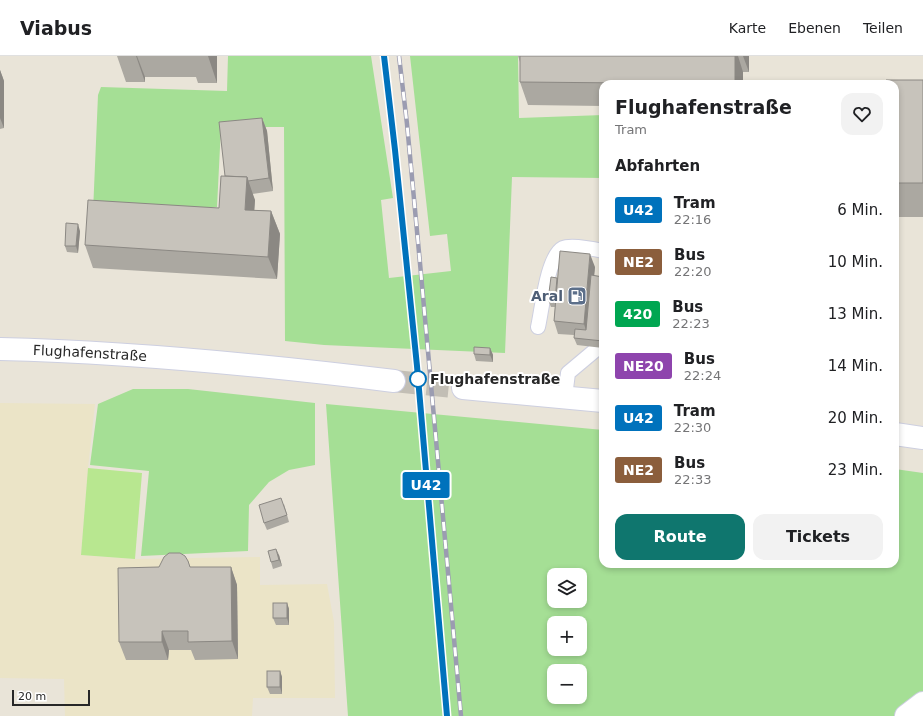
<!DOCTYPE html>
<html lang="de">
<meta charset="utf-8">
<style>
:root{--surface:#fff;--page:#f2f2f2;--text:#202124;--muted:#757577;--line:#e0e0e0;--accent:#0f766e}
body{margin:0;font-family:"DejaVu Sans",sans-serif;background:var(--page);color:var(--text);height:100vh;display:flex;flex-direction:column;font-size:15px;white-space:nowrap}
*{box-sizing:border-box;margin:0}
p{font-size:13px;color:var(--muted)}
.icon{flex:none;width:22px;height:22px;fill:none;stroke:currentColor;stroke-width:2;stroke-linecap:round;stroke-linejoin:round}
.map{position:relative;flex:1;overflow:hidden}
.sheet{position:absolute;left:599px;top:24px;width:300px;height:488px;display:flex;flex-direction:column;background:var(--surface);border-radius:12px;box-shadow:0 2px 6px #0003}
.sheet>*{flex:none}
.badge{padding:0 8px;border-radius:3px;font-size:14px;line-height:26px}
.fabs{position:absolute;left:547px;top:512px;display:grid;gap:8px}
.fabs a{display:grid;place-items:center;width:40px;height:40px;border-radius:8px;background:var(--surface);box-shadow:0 2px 6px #0003;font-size:20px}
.scale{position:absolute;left:12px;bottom:10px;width:78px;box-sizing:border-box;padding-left:4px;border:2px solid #272727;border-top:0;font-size:11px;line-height:14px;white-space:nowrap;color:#272727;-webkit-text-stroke:3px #fff;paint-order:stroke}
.map>.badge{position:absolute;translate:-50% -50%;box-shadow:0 0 0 2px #fff}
h2{padding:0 16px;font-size:15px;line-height:36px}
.round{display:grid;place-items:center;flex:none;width:42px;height:42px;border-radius:12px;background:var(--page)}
.summary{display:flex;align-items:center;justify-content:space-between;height:68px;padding:0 16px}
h1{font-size:19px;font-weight:700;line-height:30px}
.primary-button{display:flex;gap:8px;margin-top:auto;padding:8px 16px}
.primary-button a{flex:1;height:46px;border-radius:12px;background:var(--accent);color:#fff;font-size:16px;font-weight:700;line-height:46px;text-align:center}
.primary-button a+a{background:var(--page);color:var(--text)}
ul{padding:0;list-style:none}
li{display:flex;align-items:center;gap:12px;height:52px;padding:0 16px}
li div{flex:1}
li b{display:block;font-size:15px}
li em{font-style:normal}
li .badge{min-width:44px;font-weight:700;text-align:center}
header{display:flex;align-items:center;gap:24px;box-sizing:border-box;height:56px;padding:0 20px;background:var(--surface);border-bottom:1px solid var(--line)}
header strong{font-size:19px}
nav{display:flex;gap:22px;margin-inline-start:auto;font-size:14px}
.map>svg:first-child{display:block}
.education{fill:#ebe4c7}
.green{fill:#a5df95;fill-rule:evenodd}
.pitch{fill:#b8e790}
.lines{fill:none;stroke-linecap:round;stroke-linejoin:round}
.secondary-tunnel{stroke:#c2beb5;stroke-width:22;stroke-dasharray:22 11;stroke-linecap:butt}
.lane-casing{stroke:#cdcfe0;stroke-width:16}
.street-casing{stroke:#cdcfe0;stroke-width:24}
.secondary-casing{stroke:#cdcfe0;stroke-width:24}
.lane{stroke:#fff;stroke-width:14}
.street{stroke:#fff;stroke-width:22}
.secondary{stroke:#fff;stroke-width:22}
.rail-casing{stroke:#9b9cb1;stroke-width:4.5}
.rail{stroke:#fff;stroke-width:3;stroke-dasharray:9;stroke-linecap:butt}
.wall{fill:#aba8a1}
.shaded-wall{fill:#8b8883}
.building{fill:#c7c3bb;stroke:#8b8883}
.line-casing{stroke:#fff;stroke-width:9}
.line{stroke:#0072bc;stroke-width:6}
.stop-dot{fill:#fff;stroke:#0072bc;stroke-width:2}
.labels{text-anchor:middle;stroke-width:4;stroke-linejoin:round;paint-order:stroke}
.service-label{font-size:14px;font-weight:bold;fill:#4e5e75;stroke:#fff;text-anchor:end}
.street-label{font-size:14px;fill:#272727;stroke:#fff}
.stop-label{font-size:14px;font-weight:bold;fill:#272727;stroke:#fff;text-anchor:start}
</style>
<header>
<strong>Viabus</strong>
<nav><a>Karte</a><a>Ebenen</a><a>Teilen</a></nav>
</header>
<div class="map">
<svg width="923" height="660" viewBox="0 0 923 660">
<rect width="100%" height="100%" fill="#e9e4d8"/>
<path class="education" d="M 0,347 L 95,348 L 88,412 L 81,499 L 135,503 L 260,501 L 260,529 L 327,528 L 334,566 L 335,642 L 253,642 L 252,660 L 65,660 L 64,623 L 0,622 Z"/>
<g class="green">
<path d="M 228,0 L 371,0 L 393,142 L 381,144 L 389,222 L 451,215 L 447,178 L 430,180 L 410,0 L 518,0 L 519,62 L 603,59 L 603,122 L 512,121 L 505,297 L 324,289 L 285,285 L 284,71 L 221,71 L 217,151 L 93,156 L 98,39 L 101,31 L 227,35 Z"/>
<path d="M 133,333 L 188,333 L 315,347 L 315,409 L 289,414 L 269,426 L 249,449 L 248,495 L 141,500 L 149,415 L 90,409 L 98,348 Z"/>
<path d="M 326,348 L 603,374 L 603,508 L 895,508 L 895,413 L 923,417 L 923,660 L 348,660 ZM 554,519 L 580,519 L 580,545 L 554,545 ZM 554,567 L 580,567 L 580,593 L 554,593 ZM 554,615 L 580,615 L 580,641 L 554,641 Z"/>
</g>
<path class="pitch" d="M 88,412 L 142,417 L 135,503 L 81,499 Z"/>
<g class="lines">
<path class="secondary-tunnel" d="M 394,325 L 463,332"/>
<defs>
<g id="lane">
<path d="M 538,271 C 542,254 547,200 563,192 C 571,188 594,193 603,195"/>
<path d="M 565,341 L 568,317 L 599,291"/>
</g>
<path id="street" d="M 906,660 L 923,647"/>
<g id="secondary">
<path id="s1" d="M 0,293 C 132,296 263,309 394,325"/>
<path d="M 463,332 L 603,345"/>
<path d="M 895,378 L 923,382"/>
</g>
</defs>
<use href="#lane" class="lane-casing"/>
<use href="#street" class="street-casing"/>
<use href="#secondary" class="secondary-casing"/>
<use href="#lane" class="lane"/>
<use href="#street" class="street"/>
<use href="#secondary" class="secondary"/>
<defs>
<g id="rail">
<path d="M 384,0 L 394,79 L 417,311 L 447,660"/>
<path d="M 399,0 L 407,68 L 421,218 L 461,660"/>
</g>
</defs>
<use href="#rail" class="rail-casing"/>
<use href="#rail" class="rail"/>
</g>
<g class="wall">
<path d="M 117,0 L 217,0 L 217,27 L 198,27 L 196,21 L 145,21 L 145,26 L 126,26 Z"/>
<path d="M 518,0 L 749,0 L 749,16 L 743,16 L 743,28 L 603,28 L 603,50 L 528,49 L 520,26 L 520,6 Z"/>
<path d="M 0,14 L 4,25 L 4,72 L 0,73 Z"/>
<path d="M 923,24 L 923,161 L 895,161 L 895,28 Z"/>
<path d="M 262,62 L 267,75 L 273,135 L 252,138 L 255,144 L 254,154 L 271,155 L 280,178 L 277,223 L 93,212 L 85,189 L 219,152 L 225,120 Z"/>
<path d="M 80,175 L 78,197 L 67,196 L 65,190 Z"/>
<path d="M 595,211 L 594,220 L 603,221 L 603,292 L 577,289 L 574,282 L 574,279 L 558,278 L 554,265 L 555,251 L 551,251 L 548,244 L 557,222 Z"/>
<path d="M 490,292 L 493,299 L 493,306 L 476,305 L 474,298 Z"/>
<path d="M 284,448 L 289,466 L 267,474 L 264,467 Z"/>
<path d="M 279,499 L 282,510 L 273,513 L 271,506 Z"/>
<path d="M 188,505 L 190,511 L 231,511 L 237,529 L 238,603 L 195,604 L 191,594 L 169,594 L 168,604 L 126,604 L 119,586 L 159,511 Z"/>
<path d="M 287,547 L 289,553 L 289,569 L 276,569 L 273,562 Z"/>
<path d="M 280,615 L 282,621 L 282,638 L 270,638 L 267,631 Z"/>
</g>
<g class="shaded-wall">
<path d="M 136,0 L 137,0 L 145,21 L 145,26 Z"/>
<path d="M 208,0 L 217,0 L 217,27 Z"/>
<path d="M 735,0 L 738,0 L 743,16 L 743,28 L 735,28 Z"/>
<path d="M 743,0 L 749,0 L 749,16 Z"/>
<path d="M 0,14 L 4,25 L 4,72 L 0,62 Z"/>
<path d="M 262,62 L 267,75 L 273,135 L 269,122 Z"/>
<path d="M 247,121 L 255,144 L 253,177 L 245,154 Z"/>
<path d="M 271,155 L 280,178 L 277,223 L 268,201 Z"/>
<path d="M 78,168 L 80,175 L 78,197 L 76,190 Z"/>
<path d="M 590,198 L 595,211 L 588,281 L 584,268 Z"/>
<path d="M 490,292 L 493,299 L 493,306 L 490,299 Z"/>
<path d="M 276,493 L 279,499 L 282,510 L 279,504 Z"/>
<path d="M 231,511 L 237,529 L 238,603 L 232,585 Z"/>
<path d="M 287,547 L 289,553 L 289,569 L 287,562 Z"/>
<path d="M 162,575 L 169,594 L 168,604 L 162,586 Z"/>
<path d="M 280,615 L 282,621 L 282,638 L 280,631 Z"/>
</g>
<g class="building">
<path d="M 520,0 L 735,0 L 735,28 L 520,26 Z"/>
<path d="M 886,24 L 923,24 L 923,127 L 895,127 L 895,28 L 886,28 Z"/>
<path d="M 262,62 L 269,122 L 248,125 L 247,121 L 225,120 L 219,66 Z"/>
<path d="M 221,120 L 247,121 L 245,154 L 271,155 L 268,201 L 85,189 L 88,144 L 219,152 Z"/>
<path d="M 66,167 L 78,168 L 76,190 L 65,190 Z"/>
<path d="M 560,195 L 590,198 L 584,268 L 554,265 Z"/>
<path d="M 591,219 L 603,221 L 603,285 L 574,282 L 575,273 L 586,274 Z"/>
<path d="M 551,221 L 557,222 L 555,245 L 548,244 Z"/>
<path d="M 474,291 L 490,292 L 490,299 L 474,298 Z"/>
<path d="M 281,442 L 287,459 L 264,467 L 259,449 Z"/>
<path d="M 276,493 L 279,504 L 271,506 L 268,495 Z"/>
<path d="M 169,497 L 180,497 L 185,500 L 188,505 L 190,511 L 231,511 L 232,585 L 188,586 L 188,575 L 162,575 L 162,586 L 119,586 L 118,512 L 159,511 L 164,501 Z"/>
<rect x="273" y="547" width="14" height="15"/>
<rect x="267" y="615" width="13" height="16"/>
</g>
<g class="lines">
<defs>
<path id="line" d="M 384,0 L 395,94 L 417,310 L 447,660"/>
</defs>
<use href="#line" class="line-casing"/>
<use href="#line" class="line"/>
</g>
<defs>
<symbol id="fuel-square" viewBox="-11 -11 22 22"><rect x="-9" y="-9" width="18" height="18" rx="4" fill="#5c6f8a" stroke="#fff"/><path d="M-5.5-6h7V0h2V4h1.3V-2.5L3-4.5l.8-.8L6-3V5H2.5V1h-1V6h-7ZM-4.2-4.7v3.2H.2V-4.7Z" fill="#fff"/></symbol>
</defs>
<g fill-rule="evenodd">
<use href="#fuel-square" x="566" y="229" width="22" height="22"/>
</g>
<circle class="stop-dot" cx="418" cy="323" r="8"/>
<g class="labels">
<g class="service-label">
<text x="563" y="245">Aral</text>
</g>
<g class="street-label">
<text dy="5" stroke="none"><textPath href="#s1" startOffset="90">Flughafenstraße</textPath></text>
</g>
<g class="stop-label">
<text x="430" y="328">Flughafenstraße</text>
</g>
</g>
</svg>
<div class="fabs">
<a><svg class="icon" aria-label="layers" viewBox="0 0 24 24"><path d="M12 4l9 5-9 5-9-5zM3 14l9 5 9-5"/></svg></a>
<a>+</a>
<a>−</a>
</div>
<div class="scale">20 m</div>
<b class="badge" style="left:426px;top:429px;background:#0072bc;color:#fff">U42</b>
<section class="sheet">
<div class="summary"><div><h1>Flughafenstraße</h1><p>Tram</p></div><a class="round"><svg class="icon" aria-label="heart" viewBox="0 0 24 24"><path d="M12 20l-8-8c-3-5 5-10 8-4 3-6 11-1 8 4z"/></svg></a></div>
<h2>Abfahrten</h2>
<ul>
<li><span class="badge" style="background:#0072bc;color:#fff">U42</span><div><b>Tram</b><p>22:16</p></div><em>6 Min.</em></li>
<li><span class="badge" style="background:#8b5e3c;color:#fff">NE2</span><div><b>Bus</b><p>22:20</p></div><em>10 Min.</em></li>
<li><span class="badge" style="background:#00a651;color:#fff">420</span><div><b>Bus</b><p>22:23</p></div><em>13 Min.</em></li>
<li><span class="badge" style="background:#8e44ad;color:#fff">NE20</span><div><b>Bus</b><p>22:24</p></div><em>14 Min.</em></li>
<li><span class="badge" style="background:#0072bc;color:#fff">U42</span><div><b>Tram</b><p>22:30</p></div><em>20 Min.</em></li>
<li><span class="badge" style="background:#8b5e3c;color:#fff">NE2</span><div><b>Bus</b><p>22:33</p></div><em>23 Min.</em></li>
</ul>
<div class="primary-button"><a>Route</a><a>Tickets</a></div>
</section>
</div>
